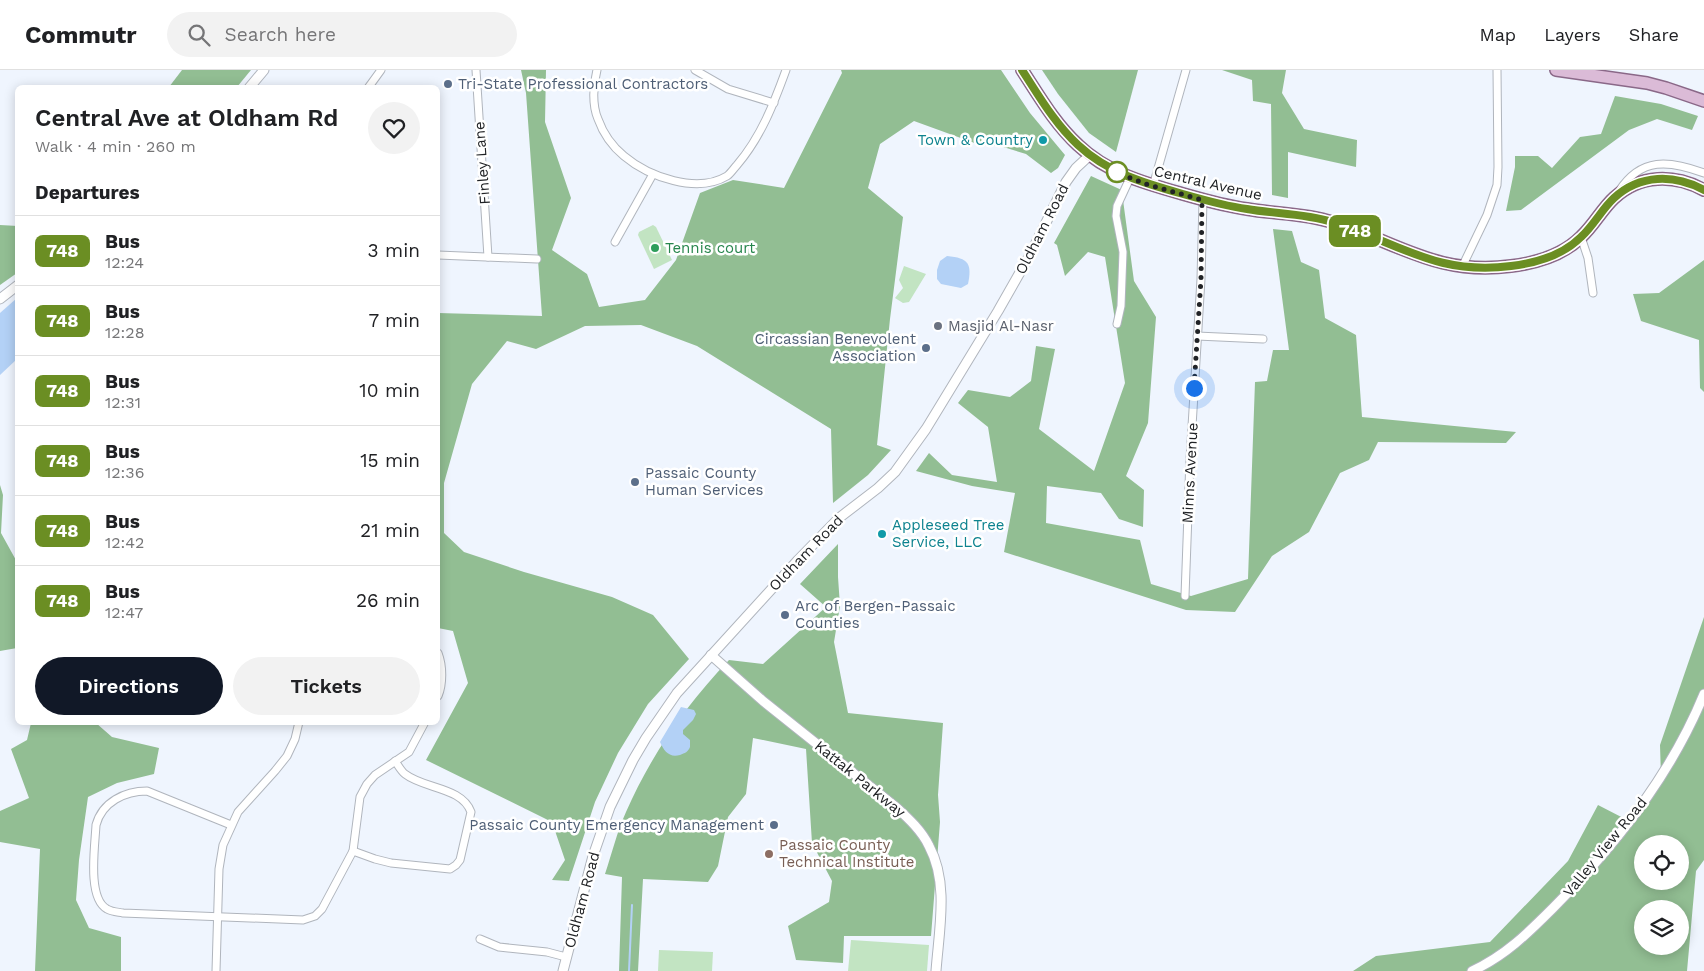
<!DOCTYPE html>
<meta charset="utf-8">
<style>
:root{--surface:#fff;--page:#f2f2f2;--text:#202124;--muted:#757577;--line:#e0e0e0;--accent:#111827}
body{margin:0;font-family:"Work Sans",sans-serif;background:var(--page);color:var(--text);height:100vh;display:flex;flex-direction:column;font-size:19px;white-space:nowrap}
*{box-sizing:border-box;margin:0}
p{font-size:16px;color:var(--muted)}
.icon{flex:none;width:28px;height:28px;fill:none;stroke:currentColor;stroke-width:2;stroke-linecap:round;stroke-linejoin:round}
.map{position:relative;flex:1;overflow:hidden}
.panel{position:absolute;left:15px;top:15px;width:425px;height:640px;display:flex;flex-direction:column;background:var(--surface);border-radius:8px;box-shadow:0 2px 12px #0003}
.panel>*{flex:none}
.badge{padding:0 10px;border-radius:8px;font-size:18px;line-height:32px}
.controls{position:absolute;left:1634px;top:765px;display:grid;gap:10px}
.controls a{display:grid;place-items:center;width:55px;height:55px;border-radius:50%;background:var(--surface);box-shadow:0 2px 12px #0003;font-size:25px}
.you{position:absolute;width:25px;height:25px;margin:-12px;border:4px solid #fff;border-radius:50%;background:#1a73e8;box-shadow:0 0 0 8px #1a73e833}
.map>.badge{position:absolute;translate:-50% -50%;box-shadow:0 0 0 2px #fff}
h2{padding:0 20px;font-size:19px;line-height:45px}
.round{display:grid;place-items:center;flex:none;width:52px;height:52px;border-radius:26px;background:var(--page)}
.overview{display:flex;align-items:center;justify-content:space-between;height:85px;padding:0 20px}
h1{font-size:24px;font-weight:600;line-height:38px}
.button{display:flex;gap:10px;margin-top:auto;padding:10px 20px}
.button a{flex:1;height:58px;border-radius:30px;background:var(--accent);color:#fff;font-size:20px;font-weight:600;line-height:58px;text-align:center}
.button a+a{background:var(--page);color:var(--text)}
ul{padding:0;list-style:none}
li{display:flex;align-items:center;gap:15px;height:70px;padding:0 20px;border-top:1px solid var(--line)}
li div{flex:1}
li b{display:block;font-size:19px}
li em{font-style:normal}
li .badge{min-width:55px;font-weight:700;text-align:center}
header{display:flex;align-items:center;gap:30px;box-sizing:border-box;height:70px;padding:0 25px;background:var(--surface);border-bottom:1px solid var(--line)}
header strong{font-size:24px}
nav{display:flex;gap:28px;margin-inline-start:auto;font-size:18px}
.search{width:350px;height:45px;background:var(--page);display:flex;align-items:center;gap:12px;box-sizing:border-box;padding:0 18px;border-radius:28px;color:var(--muted);font-size:19px}
.map>svg:first-child{display:block}
.green{fill:#c2e4c2}
.forest{fill:#92be93;fill-rule:evenodd}
.water{fill:#b3d1f6}
.lines{fill:none;stroke-linecap:round;stroke-linejoin:round}
.stream{stroke:#b3d1f6;stroke-width:2}
.minor-casing{stroke:#b0b5bd;stroke-width:9}
.tertiary-casing{stroke:#b0b5bd;stroke-width:11}
.primary-casing{stroke:#8a6888;stroke-width:14}
.minor{stroke:#fff;stroke-width:7}
.tertiary{stroke:#fff;stroke-width:9}
.primary{stroke:#dbbbd7;stroke-width:11}
.line-casing{stroke:#fff;stroke-width:11}
.line{stroke:#6b8e23;stroke-width:8}
.walk{stroke:#212326;stroke-width:5;stroke-dasharray:0 9}
.service-dot{fill:#5c6f8a;stroke:#fff;stroke-width:2}
.culture-dot{fill:#0f9aa8;stroke:#fff;stroke-width:2}
.stop-dot{fill:#fff;stroke:#6b8e23;stroke-width:2.5}
.leisure-dot{fill:#2e9e5b;stroke:#fff;stroke-width:2}
.worship-dot{fill:#6b7280;stroke:#fff;stroke-width:2}
.education-dot{fill:#8d6e63;stroke:#fff;stroke-width:2}
.labels{text-anchor:middle;stroke-width:5;stroke-linejoin:round;paint-order:stroke}
.service-label{font-size:15px;fill:#4e5e75;stroke:#fff;text-anchor:start}
.culture-label{font-size:15px;fill:#0d838f;stroke:#fff;text-anchor:end}
.street-label{font-size:15px;fill:#212326;stroke:#fff}
.leisure-label{font-size:15px;fill:#27864d;stroke:#fff;text-anchor:start}
.worship-label{font-size:15px;fill:#5b616d;stroke:#fff;text-anchor:start}
.education-label{font-size:15px;fill:#785e54;stroke:#fff;text-anchor:start}
</style>
<header>
<strong>Commutr</strong>
<div class="search"><svg class="icon" aria-label="search" viewBox="0 0 24 24"><circle cx="10" cy="10" r="6"/><path d="M15 15l6 6"/></svg>Search here</div>
<nav><a>Map</a><a>Layers</a><a>Share</a></nav>
</header>
<div class="map">
<svg width="1704" height="901" viewBox="0 0 1704 901">
<rect width="100%" height="100%" fill="#eff5fe"/>
<g class="green">
<path d="M 653,155 L 656,157 L 672,190 L 654,199 L 638,165 L 639,162 Z"/>
<path d="M 904,196 L 926,204 L 909,232 L 903,233 L 895,228 L 903,218 L 899,210 Z"/>
<path d="M 851,870 L 929,875 L 927,901 L 848,901 Z"/>
<path d="M 659,880 L 713,882 L 712,901 L 658,901 Z"/>
</g>
<g class="forest">
<path d="M 182,0 L 251,0 L 237,17 L 169,17 Z"/>
<path d="M 521,0 L 546,0 L 545,52 L 571,128 L 552,180 L 587,204 L 599,237 L 645,230 L 676,190 L 700,123 L 733,110 L 784,118 L 842,3 L 841,0 L 1001,0 L 1030,43 L 1065,85 L 1058,98 L 1051,103 L 1026,84 L 1000,76 L 980,75 L 914,51 L 880,74 L 868,118 L 903,147 L 890,249 L 877,375 L 891,380 L 868,405 L 833,433 L 831,359 L 697,276 L 641,255 L 585,256 L 536,279 L 507,271 L 472,314 L 444,413 L 444,463 L 464,482 L 524,502 L 612,527 L 653,545 L 689,589 L 648,634 L 618,683 L 595,732 L 569,811 L 552,810 L 565,790 L 552,752 L 426,690 L 468,613 L 453,561 L 438,558 L 438,243 L 542,246 L 526,23 Z"/>
<path d="M 1042,0 L 1138,0 L 1116,82 L 1089,63 L 1058,24 Z"/>
<path d="M 1222,0 L 1286,0 L 1282,23 L 1304,59 L 1357,70 L 1356,97 L 1288,82 L 1288,128 L 1272,125 L 1271,34 L 1253,31 L 1252,10 Z"/>
<path d="M 1615,26 L 1661,34 L 1698,46 L 1692,60 L 1657,49 L 1629,60 L 1521,140 L 1506,141 L 1515,97 L 1515,86 L 1538,86 L 1552,98 L 1580,67 L 1601,64 Z"/>
<path d="M 1091,106 L 1126,122 L 1123,130 L 1134,211 L 1156,247 L 1148,353 L 1126,406 L 1144,420 L 1143,457 L 1119,449 L 1101,423 L 1047,416 L 1046,453 L 1140,470 L 1151,514 L 1191,526 L 1248,509 L 1255,312 L 1267,311 L 1273,280 L 1289,280 L 1273,159 L 1292,161 L 1301,192 L 1319,200 L 1325,248 L 1356,265 L 1362,347 L 1516,362 L 1506,373 L 1378,372 L 1369,390 L 1340,403 L 1309,462 L 1272,486 L 1235,542 L 1186,540 L 1004,482 L 1015,423 L 972,416 L 916,401 L 929,383 L 952,405 L 997,412 L 988,357 L 958,333 L 968,320 L 1010,327 L 1031,311 L 1036,276 L 1055,279 L 1039,359 L 1094,401 L 1125,313 L 1105,187 L 1088,182 L 1065,206 L 1057,175 L 1054,173 Z"/>
<path d="M 0,155 L 18,156 L 17,203 L 0,215 Z"/>
<path d="M 1704,190 L 1704,322 L 1700,318 L 1699,270 L 1641,251 L 1633,224 L 1659,223 Z"/>
<path d="M 0,415 L 3,425 L 1,463 L 17,492 L 17,578 L 0,581 Z"/>
<path d="M 838,474 L 838,507 L 840,536 L 834,572 L 848,643 L 943,653 L 938,725 L 940,752 L 931,866 L 844,866 L 843,893 L 796,890 L 788,856 L 829,832 L 832,811 L 812,773 L 806,679 L 753,668 L 746,724 L 728,747 L 718,796 L 708,812 L 643,809 L 638,901 L 619,901 L 622,807 L 605,804 C 612,783 617,762 626,742 C 651,685 686,635 729,590 L 763,594 L 826,537 L 800,514 Z"/>
<path d="M 1704,547 L 1704,790 L 1696,801 L 1687,901 L 1353,901 L 1376,886 L 1490,872 L 1568,791 L 1598,735 L 1631,752 L 1661,707 L 1660,675 ZM 1642,774 L 1680,774 L 1680,811 L 1642,811 ZM 1642,839 L 1680,839 L 1680,876 L 1642,876 Z"/>
<path d="M 31,653 L 96,653 L 112,667 L 159,678 L 154,704 L 117,713 L 88,727 L 79,790 L 76,830 L 89,858 L 121,867 L 121,901 L 35,901 L 40,779 L 0,772 L 0,741 L 29,728 L 11,679 L 27,670 Z"/>
</g>
<g class="water">
<path d="M 947,186 C 969,188 972,194 968,214 L 961,218 L 941,214 L 937,209 L 937,200 L 940,191 Z"/>
<path d="M 17,228 L 17,289 L 0,305 L 0,243 Z"/>
<path d="M 681,637 L 694,640 L 696,644 L 693,650 L 683,660 L 683,664 L 690,670 L 690,677 C 688,682 685,683 680,685 C 669,688 664,681 660,672 Z"/>
</g>
<g class="lines">
<path class="stream" d="M 629,901 L 632,835"/>
<defs>
<g id="minor">
<path d="M 476,0 L 488,187"/>
<path d="M 597,0 C 593,15 592,35 598,49 C 603,63 613,77 624,86 C 649,107 697,124 727,106 C 731,103 734,98 737,95 C 761,67 774,33 786,0"/>
<path d="M 695,0 L 728,19 L 774,33"/>
<path d="M 368,18 L 381,0"/>
<path d="M 1153,116 L 1186,0"/>
<path d="M 1619,121 C 1641,87 1669,90 1704,103"/>
<path d="M 1581,167 L 1588,188 L 1593,223"/>
<path d="M 615,172 L 653,104"/>
<path d="M 438,185 L 537,189"/>
<path d="M 1462,197 L 1487,145 L 1497,115 L 1498,97 L 1497,0"/>
<path d="M 1117,254 L 1121,236 L 1123,182 L 1116,146 L 1117,136 L 1130,108"/>
<path d="M 1197,266 L 1263,269"/>
<path d="M 1185,526 L 1190,389 L 1201,209 L 1203,130"/>
<path d="M 438,583 C 443,596 443,614 438,626"/>
<path d="M 231,755 L 147,721 C 125,721 102,732 96,755 C 95,776 87,828 107,839 C 112,842 118,842 123,843 L 303,850 L 315,846 L 322,839 L 353,781 L 360,727 L 367,714 L 375,705 L 409,682 L 425,652"/>
<path d="M 353,781 L 375,789 L 391,793 L 450,799 L 456,795 L 460,790 L 471,742 C 462,717 424,719 405,704 C 401,701 398,695 395,691"/>
<path d="M 480,869 L 499,877 L 547,882 L 566,887"/>
<path d="M 216,901 L 219,799 L 223,775 L 238,742 L 275,701 L 287,686 L 295,669 L 299,652"/>
</g>
<g id="tertiary">
<path d="M 249,18 L 264,0"/>
<path d="M 0,229 L 18,215"/>
<path d="M 711,585 L 763,631 L 897,738 C 909,749 922,761 929,776 C 949,813 939,860 936,901"/>
<path d="M 563,901 L 593,786 L 610,737 L 633,690 L 646,668 L 677,623 L 798,490 L 839,448 L 878,418 L 895,402 L 926,359 L 998,241 L 1031,183 L 1066,112 L 1076,98 L 1090,85"/>
<path d="M 1472,901 C 1505,886 1528,863 1553,838 C 1614,777 1671,705 1704,624"/>
</g>
<g id="primary">
<path d="M 1022,0 C 1039,26 1055,54 1078,75 C 1107,103 1144,113 1183,124 C 1204,130 1225,136 1247,139 C 1275,144 1304,143 1332,152 C 1397,172 1437,206 1511,196 C 1536,193 1563,185 1581,167 C 1594,155 1602,139 1614,128 C 1640,104 1674,104 1704,120"/>
<path d="M 1556,0 L 1647,13 L 1666,18 L 1704,31"/>
</g>
</defs>
<use href="#minor" class="minor-casing"/>
<use href="#tertiary" class="tertiary-casing"/>
<use href="#primary" class="primary-casing"/>
<use href="#minor" class="minor"/>
<use href="#tertiary" class="tertiary"/>
<use href="#primary" class="primary"/>
</g>
<g class="lines">
<defs>
<path id="line" d="M 1022,0 C 1039,26 1055,54 1078,75 C 1108,103 1144,113 1183,124 C 1204,130 1225,136 1247,139 C 1275,144 1304,143 1332,152 C 1397,172 1436,206 1511,196 C 1536,193 1563,185 1581,167 C 1594,155 1602,139 1614,128 C 1640,104 1674,104 1704,120"/>
</defs>
<use href="#line" class="line-casing"/>
<use href="#line" class="line"/>
<path class="walk" d="M 1117,102 L 1115,102 L 1146,114 L 1202,130 L 1201,209 L 1194,318"/>
</g>
<g class="service-dot">
<circle cx="448" cy="14" r="5"/>
<circle cx="926" cy="278" r="5"/>
<circle cx="635" cy="412" r="5"/>
<circle cx="785" cy="545" r="5"/>
<circle cx="774" cy="755" r="5"/>
</g>
<g class="culture-dot">
<circle cx="1043" cy="70" r="5"/>
<circle cx="882" cy="464" r="5"/>
</g>
<circle class="stop-dot" cx="1117" cy="102" r="10"/>
<circle class="leisure-dot" cx="655" cy="178" r="5"/>
<circle class="worship-dot" cx="938" cy="256" r="5"/>
<circle class="education-dot" cx="769" cy="784" r="5"/>
<g class="labels">
<g class="service-label">
<text x="458" y="19">Tri-State Professional Contractors</text>
<text x="916" y="274" text-anchor="end">Circassian Benevolent<tspan x="916" dy="17">Association</tspan></text>
<text x="645" y="408">Passaic County<tspan x="645" dy="17">Human Services</tspan></text>
<text x="795" y="541">Arc of Bergen-Passaic<tspan x="795" dy="17">Counties</tspan></text>
<text x="764" y="760" text-anchor="end">Passaic County Emergency Management</text>
</g>
<g class="culture-label">
<text x="1033" y="75">Town &amp; Country</text>
<text x="892" y="460" text-anchor="start">Appleseed Tree<tspan x="892" dy="17">Service, LLC</tspan></text>
</g>
<g class="street-label">
<text transform="translate(482 93) rotate(-94)" y="5">Finley Lane</text>
<text transform="translate(1208 113) rotate(13)" y="5">Central Avenue</text>
<text transform="translate(1042 159) rotate(-63)" y="5">Oldham Road</text>
<text transform="translate(1190 403) rotate(-87)" y="5">Minns Avenue</text>
<text transform="translate(806 483) rotate(-46)" y="5">Oldham Road</text>
<text transform="translate(860 709) rotate(39)" y="5">Kattak Parkway</text>
<text transform="translate(1605 777) rotate(-51)" y="5">Valley View Road</text>
<text transform="translate(582 830) rotate(-75)" y="5">Oldham Road</text>
</g>
<g class="leisure-label">
<text x="665" y="183">Tennis court</text>
</g>
<g class="worship-label">
<text x="948" y="261">Masjid Al-Nasr</text>
</g>
<g class="education-label">
<text x="779" y="780">Passaic County<tspan x="779" dy="17">Technical Institute</tspan></text>
</g>
</g>
</svg>
<div class="controls">
<a><svg class="icon" aria-label="locate" viewBox="0 0 24 24"><circle cx="12" cy="12" r="6"/><path d="M12 2v4M12 18v4M2 12h4M18 12h4"/></svg></a>
<a><svg class="icon" aria-label="layers" viewBox="0 0 24 24"><path d="M12 4l9 5-9 5-9-5zM3 14l9 5 9-5"/></svg></a>
</div>
<div class="you" style="left:1194px;top:318px"></div>
<b class="badge" style="left:1355px;top:161px;background:#6b8e23;color:#fff">748</b>
<section class="panel">
<div class="overview"><div><h1>Central Ave at Oldham Rd</h1><p>Walk · 4 min · 260 m</p></div><a class="round"><svg class="icon" aria-label="heart" viewBox="0 0 24 24"><path d="M12 20l-8-8c-3-5 5-10 8-4 3-6 11-1 8 4z"/></svg></a></div>
<h2>Departures</h2>
<ul>
<li><span class="badge" style="background:#6b8e23;color:#fff">748</span><div><b>Bus</b><p>12:24</p></div><em>3 min</em></li>
<li><span class="badge" style="background:#6b8e23;color:#fff">748</span><div><b>Bus</b><p>12:28</p></div><em>7 min</em></li>
<li><span class="badge" style="background:#6b8e23;color:#fff">748</span><div><b>Bus</b><p>12:31</p></div><em>10 min</em></li>
<li><span class="badge" style="background:#6b8e23;color:#fff">748</span><div><b>Bus</b><p>12:36</p></div><em>15 min</em></li>
<li><span class="badge" style="background:#6b8e23;color:#fff">748</span><div><b>Bus</b><p>12:42</p></div><em>21 min</em></li>
<li><span class="badge" style="background:#6b8e23;color:#fff">748</span><div><b>Bus</b><p>12:47</p></div><em>26 min</em></li>
</ul>
<div class="button"><a>Directions</a><a>Tickets</a></div>
</section>
</div>
